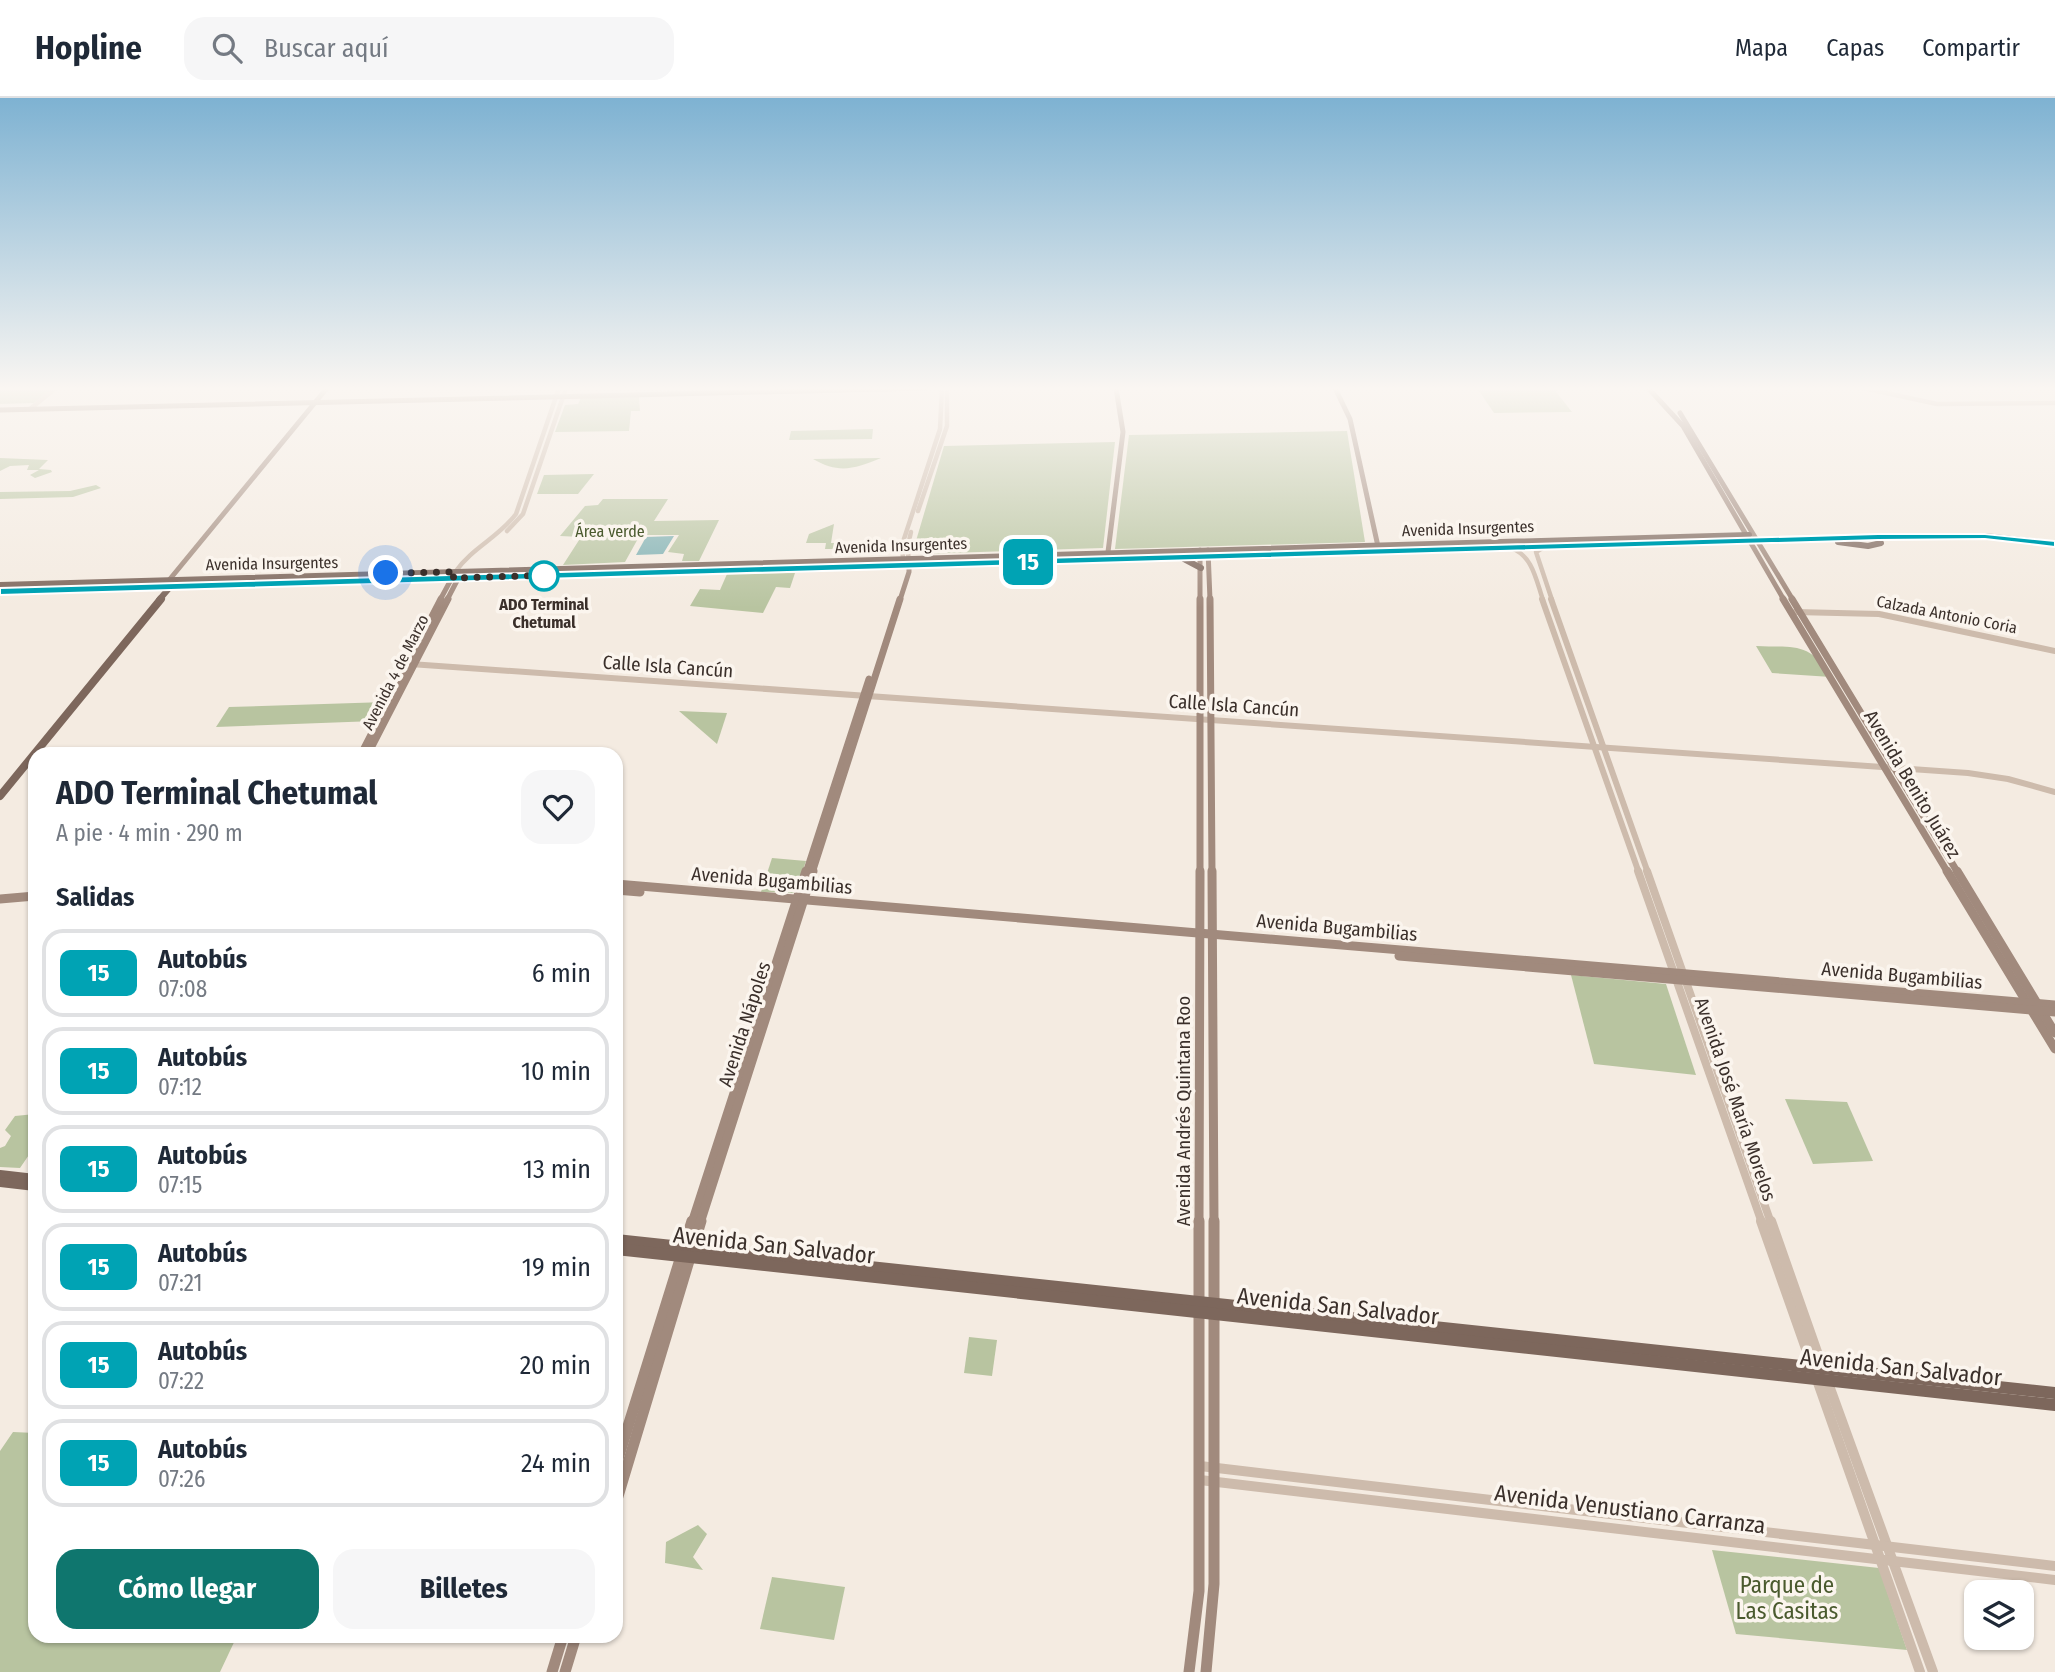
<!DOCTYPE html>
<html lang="es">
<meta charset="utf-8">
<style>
:root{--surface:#fff;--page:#f6f6f7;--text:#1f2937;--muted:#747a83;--line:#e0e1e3;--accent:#0f766e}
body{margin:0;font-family:"Fira Sans Condensed",sans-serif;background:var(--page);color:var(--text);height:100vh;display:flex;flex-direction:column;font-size:26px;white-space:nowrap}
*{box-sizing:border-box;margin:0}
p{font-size:23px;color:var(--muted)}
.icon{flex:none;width:38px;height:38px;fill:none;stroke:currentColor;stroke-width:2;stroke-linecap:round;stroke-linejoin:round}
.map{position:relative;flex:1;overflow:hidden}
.drawer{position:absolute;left:28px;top:649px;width:595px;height:896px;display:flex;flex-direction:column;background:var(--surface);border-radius:21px;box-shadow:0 2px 5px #0004}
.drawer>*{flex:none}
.badge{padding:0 14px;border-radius:10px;font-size:24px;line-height:46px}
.fabs{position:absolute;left:1964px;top:1482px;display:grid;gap:14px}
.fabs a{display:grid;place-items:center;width:70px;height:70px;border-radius:14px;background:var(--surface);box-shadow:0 2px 5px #0004;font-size:35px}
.you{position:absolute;width:35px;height:35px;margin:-18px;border:5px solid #fff;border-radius:50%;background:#1a73e8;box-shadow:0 0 0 10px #1a73e833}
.map>.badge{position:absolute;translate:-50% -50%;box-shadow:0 0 0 4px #fff}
h2{padding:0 28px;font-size:26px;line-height:63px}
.round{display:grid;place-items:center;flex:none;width:74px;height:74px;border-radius:21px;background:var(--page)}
.head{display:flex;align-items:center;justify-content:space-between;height:119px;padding:0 28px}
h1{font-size:33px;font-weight:700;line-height:52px}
.cta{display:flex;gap:14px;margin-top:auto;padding:14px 28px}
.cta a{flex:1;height:80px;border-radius:21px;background:var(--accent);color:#fff;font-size:28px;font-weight:700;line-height:80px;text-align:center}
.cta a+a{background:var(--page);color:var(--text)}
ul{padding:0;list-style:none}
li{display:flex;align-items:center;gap:21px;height:88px;margin:0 14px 10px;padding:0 14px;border:4px solid var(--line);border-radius:21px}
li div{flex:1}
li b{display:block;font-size:26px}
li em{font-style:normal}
li .badge{min-width:77px;font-weight:700;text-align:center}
header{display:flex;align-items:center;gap:42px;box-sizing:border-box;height:98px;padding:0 35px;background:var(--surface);border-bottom:2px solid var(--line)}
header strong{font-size:33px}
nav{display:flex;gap:38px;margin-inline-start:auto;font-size:24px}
.search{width:490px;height:63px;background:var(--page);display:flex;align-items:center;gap:18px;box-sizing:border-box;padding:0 24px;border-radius:21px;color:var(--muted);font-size:26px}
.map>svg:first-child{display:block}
.green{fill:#b8c4a0}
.water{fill:#7fb0b2}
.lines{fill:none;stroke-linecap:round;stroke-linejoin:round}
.tertiary-far3{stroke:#cdbbac;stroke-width:4.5}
.tertiary-far2{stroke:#cdbbac;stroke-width:6}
.tertiary-far1{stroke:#cdbbac;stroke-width:8}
.tertiary{stroke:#cdbbac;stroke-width:10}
.secondary-far3{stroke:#a18a7d;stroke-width:5}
.secondary-far2{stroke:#a18a7d;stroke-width:7}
.secondary-far1{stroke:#a18a7d;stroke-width:9}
.secondary{stroke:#a18a7d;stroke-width:11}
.primary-far3{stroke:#7d675c;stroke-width:6}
.primary-far2{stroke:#7d675c;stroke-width:8}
.primary-far1{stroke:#7d675c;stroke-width:10}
.primary{stroke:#7d675c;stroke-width:12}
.line{fill:#00a3b4;stroke:#fff;stroke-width:2}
.walk{stroke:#3b302b;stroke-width:7;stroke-dasharray:0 12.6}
.stop-dot{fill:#fff;stroke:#00a3b4;stroke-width:3.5}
.labels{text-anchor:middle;stroke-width:7;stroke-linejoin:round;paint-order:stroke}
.far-street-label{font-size:16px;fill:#3b302b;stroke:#fbf5ee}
.far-park-label{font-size:16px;fill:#4a5a2e;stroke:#fbf5ee}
.far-stop-label{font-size:16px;font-weight:bold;fill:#3b302b;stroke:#fbf5ee}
.street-label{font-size:19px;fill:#3b302b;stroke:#fbf5ee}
.near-street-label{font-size:23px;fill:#3b302b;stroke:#fbf5ee}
.near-park-label{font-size:23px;fill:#4a5a2e;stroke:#fbf5ee}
</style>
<header>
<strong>Hopline</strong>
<div class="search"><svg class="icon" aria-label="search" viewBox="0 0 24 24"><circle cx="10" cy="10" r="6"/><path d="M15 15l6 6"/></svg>Buscar aquí</div>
<nav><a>Mapa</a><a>Capas</a><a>Compartir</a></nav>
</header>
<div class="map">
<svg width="2055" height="1574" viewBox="0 0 2055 1574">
<rect width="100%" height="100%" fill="#f4ebe1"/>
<g class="green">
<path d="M 0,290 L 53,290 L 34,305 L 0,306 Z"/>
<path d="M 1477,290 L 1553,290 L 1572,314 L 1494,315 Z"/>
<path d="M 639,299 L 640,313 L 631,313 L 629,333 L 555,334 L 565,307 L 578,306 L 581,300 Z"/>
<path d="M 873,331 L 872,341 L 789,342 L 791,333 Z"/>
<path d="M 1347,333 L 1365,444 L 1115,451 L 1129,337 Z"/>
<path d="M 1115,344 L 1103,450 L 918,456 L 913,453 L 944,348 Z"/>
<path d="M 0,360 L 48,362 L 39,371 L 51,372 L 52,374 L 35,380 L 30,377 L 39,372 L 27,372 L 29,367 L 10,368 L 0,373 Z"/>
<path d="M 881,360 C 854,371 839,376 813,361 Z"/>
<path d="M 594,376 L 578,396 L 537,396 L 544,377 Z"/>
<path d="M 96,387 L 101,390 L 73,399 L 0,401 L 0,394 L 70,393 Z"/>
<path d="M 603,401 L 668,401 L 654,423 L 719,422 L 699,463 L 682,463 L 684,456 L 668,454 L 679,437 L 640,437 L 625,464 L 563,467 L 581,439 L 560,438 L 585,408 L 598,407 Z"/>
<path d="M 834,426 L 831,445 L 853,445 L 852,448 L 846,448 L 845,451 L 825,451 L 826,445 L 806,445 L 809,436 Z"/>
<path d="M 795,475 L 790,490 L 776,489 L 763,515 L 690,508 L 700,491 L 720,492 L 727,476 Z"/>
<path d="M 1756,548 C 1794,550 1809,543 1831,579 L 1772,575 Z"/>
<path d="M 386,604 L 375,623 L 216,629 L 229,609 Z"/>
<path d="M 679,613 L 727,615 L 717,646 Z"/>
<path d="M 772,760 L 806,763 L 795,795 L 761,794 Z"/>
<path d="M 1571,877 L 1666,886 L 1696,977 L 1594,966 Z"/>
<path d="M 1785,1001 L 1847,1004 L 1873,1063 L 1813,1066 Z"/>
<path d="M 35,1016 L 35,1048 L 20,1070 L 0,1069 L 0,1050 L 5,1048 L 11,1038 L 5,1032 L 15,1018 Z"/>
<path d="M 969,1239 L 997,1242 L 992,1278 L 964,1275 Z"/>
<path d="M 13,1334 L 35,1335 L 35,1538 L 237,1538 L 220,1574 L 0,1574 L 0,1353 Z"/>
<path d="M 698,1427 L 707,1436 L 693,1459 L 703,1472 L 665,1465 L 666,1444 Z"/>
<path d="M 1712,1452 L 1879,1470 L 1907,1552 L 1736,1536 Z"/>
<path d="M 772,1479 L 845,1489 L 834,1542 L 760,1531 Z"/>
</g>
<path class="water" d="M 674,438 L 663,456 L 636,457 L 646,439 Z"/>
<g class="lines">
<g class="tertiary-far3">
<path d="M 1863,290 L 1937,306 L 2055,305"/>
<path d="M 30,311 L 56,290"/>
<path d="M 918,413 L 947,328 L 947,290"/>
<path d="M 507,433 L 523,416 L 566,290"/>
<path d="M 1544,449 L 1536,454 L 1552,502"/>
<path d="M 1511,450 C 1533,458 1536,482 1543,502"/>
<path d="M 903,461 L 902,447 L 940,331 L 942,290"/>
<path d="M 909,461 L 907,451 L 911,434"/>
<path d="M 456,473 C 472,450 499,439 516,416 L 559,290"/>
</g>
<g class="tertiary-far2">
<path d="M 1542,501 L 1639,775"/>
<path d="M 1551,501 L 1648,775"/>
<path d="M 1795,514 L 1879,516 L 2055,553"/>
<path d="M 410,566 L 1968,675 L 2008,681 L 2055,694"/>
</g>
<g class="tertiary-far1">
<path d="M 1638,773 L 1762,1125"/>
<path d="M 1647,773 L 1771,1125"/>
</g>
<g class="tertiary">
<path d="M 1761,1123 L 1920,1574"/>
<path d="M 1771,1123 L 1823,1271"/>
<path d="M 1827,1282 L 1933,1574"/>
<path d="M 1200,1368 L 2055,1468"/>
<path d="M 1200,1382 L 2055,1482"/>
</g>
<g class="secondary-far3">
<path d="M 1335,290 L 1350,321 L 1379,453"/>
<path d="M 1648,290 L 1683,328 L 1784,502"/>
<path d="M 0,312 L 926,290"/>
<path d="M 1680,315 L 1793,502"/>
<path d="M 1208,452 L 1210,502"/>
<path d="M 1103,461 L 1108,454 L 1123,334 L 1116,290"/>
<path d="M 170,481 L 327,290"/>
<path d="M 440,502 L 454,476"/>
<path d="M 447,502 L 461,475"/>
<path d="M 900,502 L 909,474 L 909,462"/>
<path d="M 1200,502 L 1200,452"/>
</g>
<g class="secondary-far2">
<path d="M 1210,501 L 1212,775"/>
<path d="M 1783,501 L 1948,775"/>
<path d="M 1792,501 L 1958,775"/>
<path d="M 361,656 L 441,501"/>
<path d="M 368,656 L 448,501"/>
<path d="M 806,775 L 869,581"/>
<path d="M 812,775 L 900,501"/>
<path d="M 1200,775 L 1200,501"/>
</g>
<g class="secondary-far1">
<path d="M 1212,773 L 1214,1125"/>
<path d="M 1947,773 L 2055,951"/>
<path d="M 1957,773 L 2055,935"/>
<path d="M 616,786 L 2055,907"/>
<path d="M 616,792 L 640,794"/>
<path d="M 0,801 L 35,798"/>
<path d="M 1399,858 L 2055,914"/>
<path d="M 692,1125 L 806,773"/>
<path d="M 700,1125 L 813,773"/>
<path d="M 1199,1125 L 1200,773"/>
</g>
<g class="secondary">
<path d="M 616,1367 L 692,1123"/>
<path d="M 616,1405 L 701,1123"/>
<path d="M 552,1574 L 563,1538"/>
<path d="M 565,1574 L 576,1538"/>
<path d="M 1189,1574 L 1199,1493 L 1199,1123"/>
<path d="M 1206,1574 L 1214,1486 L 1214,1123"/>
</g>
<g class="primary-far3">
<path d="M 1838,444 L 1868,448 L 1881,445"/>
<path d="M 1184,461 L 1201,470"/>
<path d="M 0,487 L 1749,437"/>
<path d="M 0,493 L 1878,439 L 1985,438 L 2055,446"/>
<path d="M 159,502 L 171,488"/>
</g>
<path class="primary-far2" d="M 0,698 L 161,501"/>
<g class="primary-far1">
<path d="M 0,1077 L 35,1081"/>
<path d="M 0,1084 L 35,1088"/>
</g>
<g class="primary">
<path d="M 616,1142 L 2055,1295"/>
<path d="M 616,1151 L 2055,1307"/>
</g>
</g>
<linearGradient id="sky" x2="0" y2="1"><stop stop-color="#7eb2d2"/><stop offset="0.57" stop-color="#faf6f2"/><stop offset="1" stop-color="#faf6f2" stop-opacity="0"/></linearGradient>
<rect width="2055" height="510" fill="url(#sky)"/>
<path class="line" d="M 1878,436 L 1985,436 L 2055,443 L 2055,449 L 1985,441 L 1878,442 L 0,497 L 0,490 Z"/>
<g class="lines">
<path class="walk" d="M 386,475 L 456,474 L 453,480 L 556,477 L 544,478"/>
</g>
<circle class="stop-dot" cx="544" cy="478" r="14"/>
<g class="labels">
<g class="far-street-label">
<text transform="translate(1468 430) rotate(-2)" y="6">Avenida Insurgentes</text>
<text transform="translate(901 447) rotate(-2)" y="6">Avenida Insurgentes</text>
<text transform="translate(272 465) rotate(-1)" y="6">Avenida Insurgentes</text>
<text transform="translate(1947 516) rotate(11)" y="6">Calzada Antonio Coria</text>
<text transform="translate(395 574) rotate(-63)" y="6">Avenida 4 de Marzo</text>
</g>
<g class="far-park-label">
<text x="610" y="439">Área verde</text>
</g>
<g class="far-stop-label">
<text x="544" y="512">ADO Terminal<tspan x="544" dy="18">Chetumal</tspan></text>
</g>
<g class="street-label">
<text transform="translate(668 568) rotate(4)" y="7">Calle Isla Cancún</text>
<text transform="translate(1234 607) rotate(4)" y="7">Calle Isla Cancún</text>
<text transform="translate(1913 686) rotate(59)" y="7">Avenida Benito Juárez</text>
<text transform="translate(772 782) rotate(5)" y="7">Avenida Bugambilias</text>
<text transform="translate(1337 829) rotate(5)" y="7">Avenida Bugambilias</text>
<text transform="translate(1902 877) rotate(5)" y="7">Avenida Bugambilias</text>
<text transform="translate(744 926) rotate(-72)" y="7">Avenida Nápoles</text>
<text transform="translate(1736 1001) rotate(71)" y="7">Avenida José María Morelos</text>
<text transform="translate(1183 1013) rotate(-90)" y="7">Avenida Andrés Quintana Roo</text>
</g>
<g class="near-street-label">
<text transform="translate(774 1147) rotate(6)" y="8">Avenida San Salvador</text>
<text transform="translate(1338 1208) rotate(6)" y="8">Avenida San Salvador</text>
<text transform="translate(1901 1269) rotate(6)" y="8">Avenida San Salvador</text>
<text transform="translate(1630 1411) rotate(7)" y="8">Avenida Venustiano Carranza</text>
</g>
<g class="near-park-label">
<text x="1787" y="1495">Parque de<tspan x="1787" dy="26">Las Casitas</tspan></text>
</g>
</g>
</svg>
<div class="fabs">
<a><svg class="icon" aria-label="layers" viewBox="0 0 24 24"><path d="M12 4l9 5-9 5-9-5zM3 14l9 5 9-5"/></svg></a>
</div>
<div class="you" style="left:386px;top:475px"></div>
<b class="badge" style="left:1028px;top:464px;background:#00a3b4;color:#fff">15</b>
<section class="drawer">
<div class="head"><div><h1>ADO Terminal Chetumal</h1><p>A pie · 4 min · 290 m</p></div><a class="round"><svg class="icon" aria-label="heart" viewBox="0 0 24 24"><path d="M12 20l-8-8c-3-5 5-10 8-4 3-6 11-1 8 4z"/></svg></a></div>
<h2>Salidas</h2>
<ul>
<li><span class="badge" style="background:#00a3b4;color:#fff">15</span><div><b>Autobús</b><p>07:08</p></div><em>6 min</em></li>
<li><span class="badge" style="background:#00a3b4;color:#fff">15</span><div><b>Autobús</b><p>07:12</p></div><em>10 min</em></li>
<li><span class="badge" style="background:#00a3b4;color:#fff">15</span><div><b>Autobús</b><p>07:15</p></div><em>13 min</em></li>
<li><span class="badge" style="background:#00a3b4;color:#fff">15</span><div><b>Autobús</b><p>07:21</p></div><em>19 min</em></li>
<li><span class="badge" style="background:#00a3b4;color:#fff">15</span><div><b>Autobús</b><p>07:22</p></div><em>20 min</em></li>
<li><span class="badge" style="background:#00a3b4;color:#fff">15</span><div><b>Autobús</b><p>07:26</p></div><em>24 min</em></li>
</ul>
<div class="cta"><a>Cómo llegar</a><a>Billetes</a></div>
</section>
</div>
